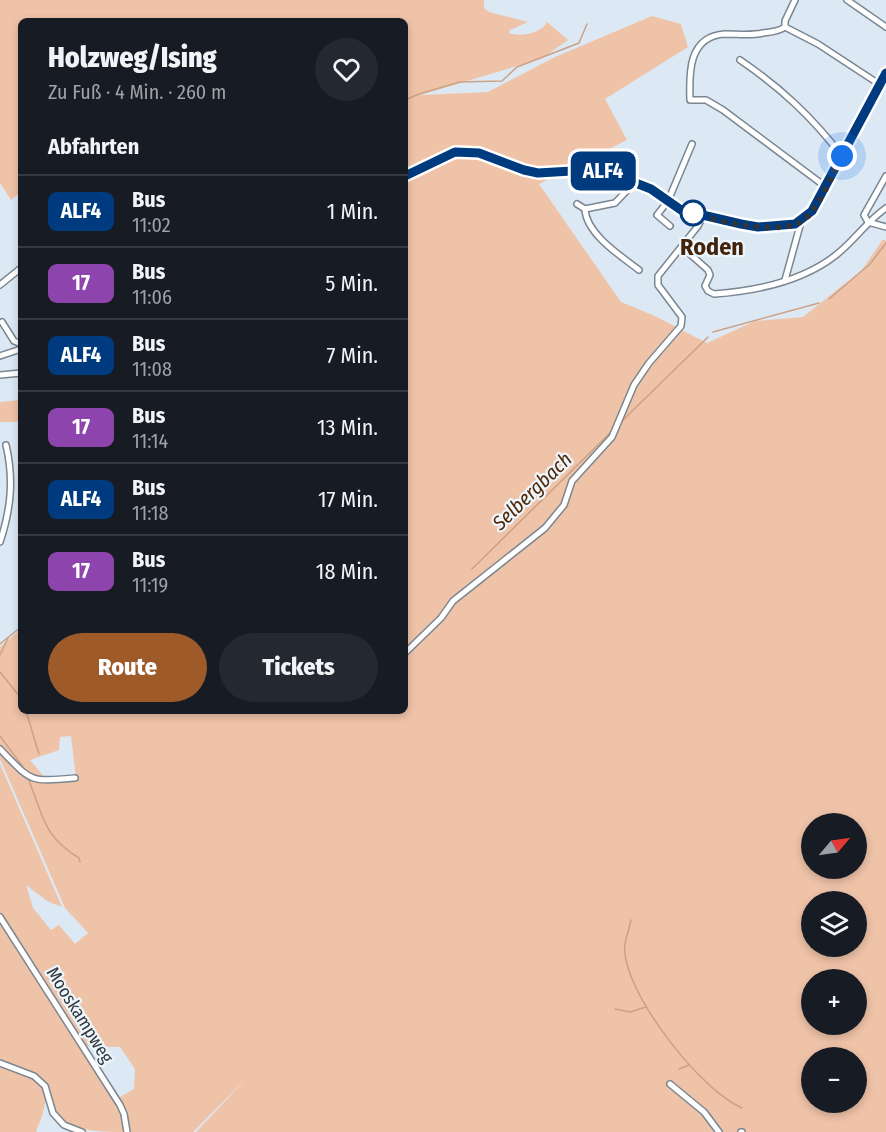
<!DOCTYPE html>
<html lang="de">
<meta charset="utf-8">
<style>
:root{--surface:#171b24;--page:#242831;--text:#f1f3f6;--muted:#9ea1a6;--line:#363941;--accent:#9e5b29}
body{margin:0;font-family:"Fira Sans Condensed",sans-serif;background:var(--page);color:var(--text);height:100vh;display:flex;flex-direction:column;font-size:22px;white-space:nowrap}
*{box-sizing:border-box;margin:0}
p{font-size:20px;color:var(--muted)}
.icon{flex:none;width:33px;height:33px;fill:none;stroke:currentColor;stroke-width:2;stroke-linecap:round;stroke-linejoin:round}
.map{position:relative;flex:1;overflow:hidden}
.panel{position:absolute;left:18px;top:18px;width:390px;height:696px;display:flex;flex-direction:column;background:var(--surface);border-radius:9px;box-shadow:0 3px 9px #0003}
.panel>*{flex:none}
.badge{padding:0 12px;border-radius:9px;font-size:21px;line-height:39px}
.needle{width:39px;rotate:61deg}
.buttons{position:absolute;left:801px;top:813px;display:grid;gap:12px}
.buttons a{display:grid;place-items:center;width:66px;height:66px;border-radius:50%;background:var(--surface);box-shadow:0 3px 9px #0003;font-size:30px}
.you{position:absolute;width:30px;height:30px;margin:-15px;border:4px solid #fff;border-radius:50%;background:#1a73e8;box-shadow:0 0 0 9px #1a73e833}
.map>.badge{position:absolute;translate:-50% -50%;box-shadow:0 0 0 3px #fff}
h2{padding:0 30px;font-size:22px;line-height:54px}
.round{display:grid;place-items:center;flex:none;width:63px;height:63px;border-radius:32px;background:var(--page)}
.headline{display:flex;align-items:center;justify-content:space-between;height:102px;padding:0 30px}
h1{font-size:28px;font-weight:800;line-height:45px}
.button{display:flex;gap:12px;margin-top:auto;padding:12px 30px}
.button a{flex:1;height:69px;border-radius:36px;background:var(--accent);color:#fff;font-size:24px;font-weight:800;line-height:69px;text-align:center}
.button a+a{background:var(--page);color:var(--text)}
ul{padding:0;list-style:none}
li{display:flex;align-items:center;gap:18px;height:72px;padding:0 30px;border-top:2px solid var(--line)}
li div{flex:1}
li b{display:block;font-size:22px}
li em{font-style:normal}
li .badge{min-width:66px;font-weight:700;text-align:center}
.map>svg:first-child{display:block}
.green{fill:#efc3a8;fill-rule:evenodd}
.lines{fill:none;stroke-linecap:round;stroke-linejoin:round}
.stream{stroke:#cda184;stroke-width:1.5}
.minor-casing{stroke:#7a8691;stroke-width:8}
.minor{stroke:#fff;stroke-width:5}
.line-casing{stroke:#fff;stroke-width:14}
.line{stroke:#003b80;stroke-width:9}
.walk{stroke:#30353a;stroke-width:6;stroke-dasharray:0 10.8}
.stop-dot{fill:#fff;stroke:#003b80;stroke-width:3}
.labels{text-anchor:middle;stroke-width:4.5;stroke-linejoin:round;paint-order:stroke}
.street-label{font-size:18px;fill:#30353a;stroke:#edf5fd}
.water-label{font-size:20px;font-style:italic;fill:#512704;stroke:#edf5fd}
.district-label{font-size:24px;font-weight:bold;fill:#43230b;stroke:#edf5fd}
</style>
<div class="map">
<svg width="886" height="1132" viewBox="0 0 886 1132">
<rect width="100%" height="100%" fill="#dce9f5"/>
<g class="green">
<path d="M 0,0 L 484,0 L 484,8 L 489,12 L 528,22 L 510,30 L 509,33 C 520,37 541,34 547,22 L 568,40 L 541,59 L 420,95 L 488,92 L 555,57 L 652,16 L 681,24 L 688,47 L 605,99 L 627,140 L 539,184 L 621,302 L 655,316 L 707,343 L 755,321 L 803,317 L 862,270 L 883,239 L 886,241 L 886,1132 L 196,1132 L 248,1077 L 193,1132 L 129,1132 L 118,1098 L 134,1089 L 135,1069 L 120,1047 L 86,1046 L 32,964 L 123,1115 L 126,1132 C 97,1132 61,1132 51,1102 C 48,1092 45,1081 35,1075 C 25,1069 11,1066 0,1062 L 0,764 L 62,907 L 47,901 L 26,885 L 33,908 L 51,930 L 59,925 L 75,944 L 88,933 L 65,908 L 0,759 L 0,750 C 32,784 29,784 76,779 L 71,736 L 60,737 L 59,750 L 30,760 L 46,779 L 29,777 L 0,747 L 0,647 L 21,629 L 21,711 L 405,711 L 405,21 L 21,21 L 21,192 L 11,200 L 0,183 ZM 812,824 L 856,824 L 856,868 L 812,868 ZM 812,902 L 856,902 L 856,946 L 812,946 ZM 812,980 L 856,980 L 856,1024 L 812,1024 ZM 812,1058 L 856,1058 L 856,1102 L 812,1102 Z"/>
<path d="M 21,400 L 21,422 L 0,422 L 0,402 Z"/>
<path d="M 0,1065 C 45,1081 56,1083 36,1132 L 0,1132 Z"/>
</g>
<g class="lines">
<g class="stream">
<path d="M 405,100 L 419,94 L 460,82 L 502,81 L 517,67 L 579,43 L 587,24"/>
<path d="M 829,299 L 870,264 L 886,243"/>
<path d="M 713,332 L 819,303"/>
<path d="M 622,421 L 708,337"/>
<path d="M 472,569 L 610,433"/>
<path d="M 0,644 L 21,627"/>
<path d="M 0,655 L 8,638"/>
<path d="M 0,672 L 21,698"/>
<path d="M 26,711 L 39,754"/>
<path d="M 0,736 L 23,767"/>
<path d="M 29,781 C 44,817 43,836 79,858 L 80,862"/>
<path d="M 631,920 C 628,935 622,944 626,960 C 635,1005 701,1090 742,1108"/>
<path d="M 615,1009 L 630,1012 L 646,1007"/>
<path d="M 679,1069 L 689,1065"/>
</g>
<defs>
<g id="minor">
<path d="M 795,0 L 785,21 L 785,27 L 818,44 L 879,84"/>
<path d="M 847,0 L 886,27"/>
<path d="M 785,27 C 778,32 771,32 763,33 C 750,36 738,34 725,34 C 688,36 689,74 690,100 L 706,100 L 723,110 L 826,187"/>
<path d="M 740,60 C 781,88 812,117 842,156"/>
<path d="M 405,176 L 455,152 L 479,153 L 524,170 L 538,173 L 589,170 L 610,173 L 651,189 L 681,210 L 740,224 L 758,227 L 795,224 L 812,211 L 886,73"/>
<path d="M 886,176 L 864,215 L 868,222 L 886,227"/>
<path d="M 577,204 L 585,209 L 615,203 L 635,182"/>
<path d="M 585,209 C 586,234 621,256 639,270"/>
<path d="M 670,226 L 657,215 L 668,201 L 692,144"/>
<path d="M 682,247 L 708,270 L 710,275 L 705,286 L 708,291 L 714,294 C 755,291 803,281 836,255 C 854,241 867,221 886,208"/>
<path d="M 785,280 L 801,222"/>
<path d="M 0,285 L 21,268"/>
<path d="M 2,322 L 14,341 L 19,343"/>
<path d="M 0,356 L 21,349"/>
<path d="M 0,375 L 21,373"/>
<path d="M 0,542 C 11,509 14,479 6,445"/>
<path d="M 405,653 L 441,618 L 453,601 L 545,528 L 564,505 L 572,481 L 612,437 L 634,385 L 649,363 L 681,326 L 682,317 L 658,285 L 658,276 L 698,226 L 703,216"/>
<path d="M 0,749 C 32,782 28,782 75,778"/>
<path d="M 0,917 L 120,1105 L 124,1114 L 127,1132"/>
<path d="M 0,1063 L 34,1076 L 45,1086 L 53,1113 L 64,1125 L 82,1132"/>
<path d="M 670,1084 L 704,1112 L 719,1132"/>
<path d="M 741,1132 L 742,1132"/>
</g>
</defs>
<use href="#minor" class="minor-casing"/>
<use href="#minor" class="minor"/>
</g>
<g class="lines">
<defs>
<path id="line" d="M 405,176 L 455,152 L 479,153 L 524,170 L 538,173 L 589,170 L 610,173 L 651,189 L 681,210 L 741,224 L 758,227 L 795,224 L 812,211 L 886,73"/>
</defs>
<use href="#line" class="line-casing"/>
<use href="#line" class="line"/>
<path class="walk" d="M 693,213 C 718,221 786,239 807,217 C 822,201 832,175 842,156"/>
</g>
<circle class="stop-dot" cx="693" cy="213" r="12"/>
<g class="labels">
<g class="street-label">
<text transform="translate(80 1015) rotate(58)" y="6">Mooskampweg</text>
</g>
<g class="water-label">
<text transform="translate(532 491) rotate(-44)" y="7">Selbergbach</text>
</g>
<g class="district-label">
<text x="712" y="255">Roden</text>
</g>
</g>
</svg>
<div class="buttons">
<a><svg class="needle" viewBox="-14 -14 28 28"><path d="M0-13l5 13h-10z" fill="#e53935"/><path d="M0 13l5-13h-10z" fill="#9ea1a6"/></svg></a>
<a><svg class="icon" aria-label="layers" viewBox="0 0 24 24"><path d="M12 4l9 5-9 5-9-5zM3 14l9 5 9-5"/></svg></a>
<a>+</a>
<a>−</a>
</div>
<div class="you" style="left:842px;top:156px"></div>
<b class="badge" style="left:603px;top:171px;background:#003b80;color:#fff">ALF4</b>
<section class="panel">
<div class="headline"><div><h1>Holzweg/Ising</h1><p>Zu Fuß · 4 Min. · 260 m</p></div><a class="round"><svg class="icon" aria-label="heart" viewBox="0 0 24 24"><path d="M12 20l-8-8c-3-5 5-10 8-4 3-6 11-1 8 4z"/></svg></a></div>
<h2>Abfahrten</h2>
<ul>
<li><span class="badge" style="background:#003b80;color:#fff">ALF4</span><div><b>Bus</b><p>11:02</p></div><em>1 Min.</em></li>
<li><span class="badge" style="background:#8e44ad;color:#fff">17</span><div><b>Bus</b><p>11:06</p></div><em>5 Min.</em></li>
<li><span class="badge" style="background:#003b80;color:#fff">ALF4</span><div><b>Bus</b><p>11:08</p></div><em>7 Min.</em></li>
<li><span class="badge" style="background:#8e44ad;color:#fff">17</span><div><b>Bus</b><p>11:14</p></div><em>13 Min.</em></li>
<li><span class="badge" style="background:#003b80;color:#fff">ALF4</span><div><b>Bus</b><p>11:18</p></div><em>17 Min.</em></li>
<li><span class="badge" style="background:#8e44ad;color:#fff">17</span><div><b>Bus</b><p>11:19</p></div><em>18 Min.</em></li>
</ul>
<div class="button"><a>Route</a><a>Tickets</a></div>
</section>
</div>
